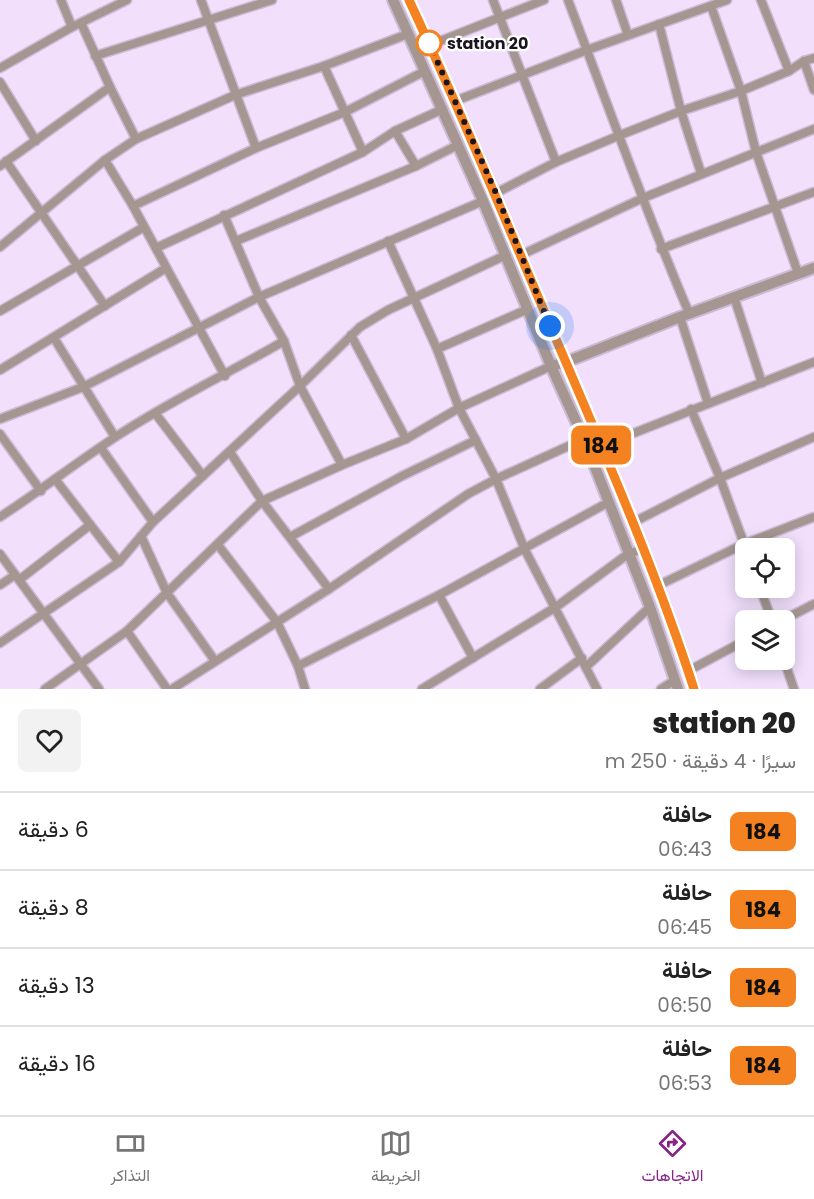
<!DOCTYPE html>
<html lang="ar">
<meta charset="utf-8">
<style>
:root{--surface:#fff;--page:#f2f2f2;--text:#222;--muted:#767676;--line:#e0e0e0;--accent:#882289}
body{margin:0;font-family:Poppins,Vazirmatn,sans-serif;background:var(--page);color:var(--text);direction:rtl;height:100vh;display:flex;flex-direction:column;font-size:22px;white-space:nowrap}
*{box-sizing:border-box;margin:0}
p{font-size:20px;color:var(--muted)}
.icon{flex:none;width:33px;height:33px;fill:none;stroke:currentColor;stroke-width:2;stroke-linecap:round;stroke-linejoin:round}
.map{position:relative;height:689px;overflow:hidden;direction:ltr}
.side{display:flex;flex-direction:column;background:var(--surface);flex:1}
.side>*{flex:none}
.badge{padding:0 12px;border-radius:9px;font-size:21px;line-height:39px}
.tools{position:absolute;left:735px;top:538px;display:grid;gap:12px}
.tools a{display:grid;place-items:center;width:60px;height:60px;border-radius:9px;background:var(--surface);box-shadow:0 3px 15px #0003;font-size:30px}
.you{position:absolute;width:30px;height:30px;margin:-15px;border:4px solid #fff;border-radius:50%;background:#1a73e8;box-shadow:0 0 0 9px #1a73e833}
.map>.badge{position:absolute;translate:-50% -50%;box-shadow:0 0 0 3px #fff}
.round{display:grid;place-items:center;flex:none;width:63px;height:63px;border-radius:9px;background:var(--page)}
.overview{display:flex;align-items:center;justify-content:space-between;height:102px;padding:0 18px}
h1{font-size:28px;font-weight:800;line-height:45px}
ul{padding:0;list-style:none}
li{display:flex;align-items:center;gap:18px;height:78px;padding:0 18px;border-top:2px solid var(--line)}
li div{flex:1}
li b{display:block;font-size:22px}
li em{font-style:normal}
li .badge{min-width:66px;font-weight:700;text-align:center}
.tabs{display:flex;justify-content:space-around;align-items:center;height:84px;border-top:2px solid var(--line);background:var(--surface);font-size:16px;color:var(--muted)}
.tabs a{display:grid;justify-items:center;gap:3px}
.tabs .selected{color:var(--accent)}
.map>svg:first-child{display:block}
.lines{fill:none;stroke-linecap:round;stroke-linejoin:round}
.minor-casing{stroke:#cabbd4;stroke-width:11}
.tertiary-casing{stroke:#cabbd4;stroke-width:14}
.minor{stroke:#a59692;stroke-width:8}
.tertiary{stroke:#a59692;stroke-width:10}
.line-casing{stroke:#fff;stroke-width:14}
.line{stroke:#f58220;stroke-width:9}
.walk{stroke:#1b151f;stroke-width:6;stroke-dasharray:0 10.8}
.stop-dot{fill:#fff;stroke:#f58220;stroke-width:3}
.labels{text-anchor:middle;stroke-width:4.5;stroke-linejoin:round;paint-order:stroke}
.stop-label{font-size:16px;font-weight:bold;fill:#1b151f;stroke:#fff;text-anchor:start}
</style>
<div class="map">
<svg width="814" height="689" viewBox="0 0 814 689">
<rect width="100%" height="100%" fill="#f1dffc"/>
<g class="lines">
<defs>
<g id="minor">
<path d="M 61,0 L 72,27"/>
<path d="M 201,0 L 256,148"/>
<path d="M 493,0 L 556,162"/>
<path d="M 568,0 C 608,105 645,210 689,313"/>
<path d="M 616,0 L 628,35"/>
<path d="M 761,0 L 789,71"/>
<path d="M 711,6 L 741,91 L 756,152 L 798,273"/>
<path d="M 81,23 L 110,87 L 136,139"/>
<path d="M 659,24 L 681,111 L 701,173"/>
<path d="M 430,45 L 544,0"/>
<path d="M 95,56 L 272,0"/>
<path d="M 804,61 L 814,90"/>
<path d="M 324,66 L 363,152"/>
<path d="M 0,68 L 72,27 L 127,0"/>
<path d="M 0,82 L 36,141"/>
<path d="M 455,101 L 587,50 L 727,0"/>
<path d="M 395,131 L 416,166"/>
<path d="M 105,160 L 133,206 L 225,376"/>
<path d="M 6,161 L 105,306"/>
<path d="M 0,166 L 110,87"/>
<path d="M 496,193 L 556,162 L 618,136 L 681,111 L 741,91 L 789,71 L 804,61 L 814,58"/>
<path d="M 133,206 L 256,148 L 345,112 L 425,71"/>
<path d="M 224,215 L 259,297 L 284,341 L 300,386 L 342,465"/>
<path d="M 236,241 L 416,166 L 458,145"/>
<path d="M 388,241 L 437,349 L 459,408 L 496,479 L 525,550 L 597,689"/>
<path d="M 0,247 L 105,160 L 136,139 L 235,95 L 324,66 L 408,34"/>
<path d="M 156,248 L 363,152 L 395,131 L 443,109"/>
<path d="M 661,249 L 814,192"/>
<path d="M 521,255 L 643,198 L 814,129"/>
<path d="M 734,297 L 762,383"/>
<path d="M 0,311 L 144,227"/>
<path d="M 680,317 L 708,403"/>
<path d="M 351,335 L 406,439"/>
<path d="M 54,338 L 115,437"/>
<path d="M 437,349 L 528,309"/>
<path d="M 0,370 L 166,268"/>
<path d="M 691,409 L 720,478 L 746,549"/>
<path d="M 155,413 L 203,476"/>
<path d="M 0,419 L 83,387 L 259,297 L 483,201"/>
<path d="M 0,434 L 41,491"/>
<path d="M 601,446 L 814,362"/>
<path d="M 101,448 L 153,522"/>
<path d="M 230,452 L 262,501 L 329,589"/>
<path d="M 55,479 L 119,562"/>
<path d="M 0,517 C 40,491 77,462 117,436 C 170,401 229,373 284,341"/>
<path d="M 632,523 L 720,478 L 814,437"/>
<path d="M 141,536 L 167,593 L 215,661"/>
<path d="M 290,537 L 402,476 L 476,440"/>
<path d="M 218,545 L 277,622 L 298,666 L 305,689"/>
<path d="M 0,554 L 99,689"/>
<path d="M 19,580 L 90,525"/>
<path d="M 0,585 L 15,575"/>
<path d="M 657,586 L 744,544 L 814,517"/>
<path d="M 760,588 L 772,621"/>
<path d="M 439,595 L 473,658"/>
<path d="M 781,621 L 814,604"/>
<path d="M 127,631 L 167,689"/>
<path d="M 0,643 L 119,562 L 153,522 L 300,386 L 360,327 L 388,310 L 506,255"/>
<path d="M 784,660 L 794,689"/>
<path d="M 298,666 L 439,595 L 609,502"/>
<path d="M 587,666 L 650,607"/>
<path d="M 688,671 L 746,640"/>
<path d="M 45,689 L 127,631 L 262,501 L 342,465 L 406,439 L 459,408 L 551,366"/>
<path d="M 172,689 L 329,589 L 468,494 L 496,479 L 584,439"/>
<path d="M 422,689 L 556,607 L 628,554 L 643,549"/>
<path d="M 540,689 L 582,658"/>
<path d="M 661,689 L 675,680"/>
</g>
<g id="tertiary">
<path d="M 393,0 L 483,201 L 551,366 L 584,439 L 650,607 L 678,689"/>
<path d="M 409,0 C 456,102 500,205 543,309 C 596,434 652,559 694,689"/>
<path d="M 551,366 L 566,362 L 680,317 L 814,268"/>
</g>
</defs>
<use href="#minor" class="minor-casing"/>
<use href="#tertiary" class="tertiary-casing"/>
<use href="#minor" class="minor"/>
<use href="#tertiary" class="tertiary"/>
</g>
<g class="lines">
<defs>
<path id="line" d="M 409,0 C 459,107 504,217 550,325 C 601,445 654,565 694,689"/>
</defs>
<use href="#line" class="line-casing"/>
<use href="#line" class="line"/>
<path class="walk" d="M 429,43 L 496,193 L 550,326"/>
</g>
<circle class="stop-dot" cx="429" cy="43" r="12"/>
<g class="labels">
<g class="stop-label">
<text x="447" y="49">station 20</text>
</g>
</g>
</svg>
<div class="tools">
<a><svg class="icon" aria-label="locate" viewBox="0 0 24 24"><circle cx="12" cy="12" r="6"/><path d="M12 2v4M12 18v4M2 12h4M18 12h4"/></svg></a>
<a><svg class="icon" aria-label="layers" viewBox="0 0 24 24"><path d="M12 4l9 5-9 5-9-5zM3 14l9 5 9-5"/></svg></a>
</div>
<div class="you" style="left:550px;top:326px"></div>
<b class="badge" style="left:601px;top:445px;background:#f58220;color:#111">184</b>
</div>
<section class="side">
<div class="overview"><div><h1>station 20</h1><p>سيرًا · 4 دقيقة · 250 m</p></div><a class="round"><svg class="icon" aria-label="heart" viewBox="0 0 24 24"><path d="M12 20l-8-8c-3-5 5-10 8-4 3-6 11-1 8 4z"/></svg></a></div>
<ul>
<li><span class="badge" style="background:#f58220;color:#111">184</span><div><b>حافلة</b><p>06:43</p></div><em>6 دقيقة</em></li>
<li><span class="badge" style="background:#f58220;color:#111">184</span><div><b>حافلة</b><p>06:45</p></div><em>8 دقيقة</em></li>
<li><span class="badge" style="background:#f58220;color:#111">184</span><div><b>حافلة</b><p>06:50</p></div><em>13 دقيقة</em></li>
<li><span class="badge" style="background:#f58220;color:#111">184</span><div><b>حافلة</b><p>06:53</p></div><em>16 دقيقة</em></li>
</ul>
</section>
<nav class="tabs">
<a class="selected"><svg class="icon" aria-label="directions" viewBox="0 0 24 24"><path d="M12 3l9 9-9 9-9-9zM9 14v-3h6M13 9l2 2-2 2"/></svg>الاتجاهات</a>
<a><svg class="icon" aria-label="map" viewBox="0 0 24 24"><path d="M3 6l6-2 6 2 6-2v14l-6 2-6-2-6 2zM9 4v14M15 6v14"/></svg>الخريطة</a>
<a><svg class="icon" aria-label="tickets" viewBox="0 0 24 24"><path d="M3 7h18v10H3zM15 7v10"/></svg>التذاكر</a>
</nav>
